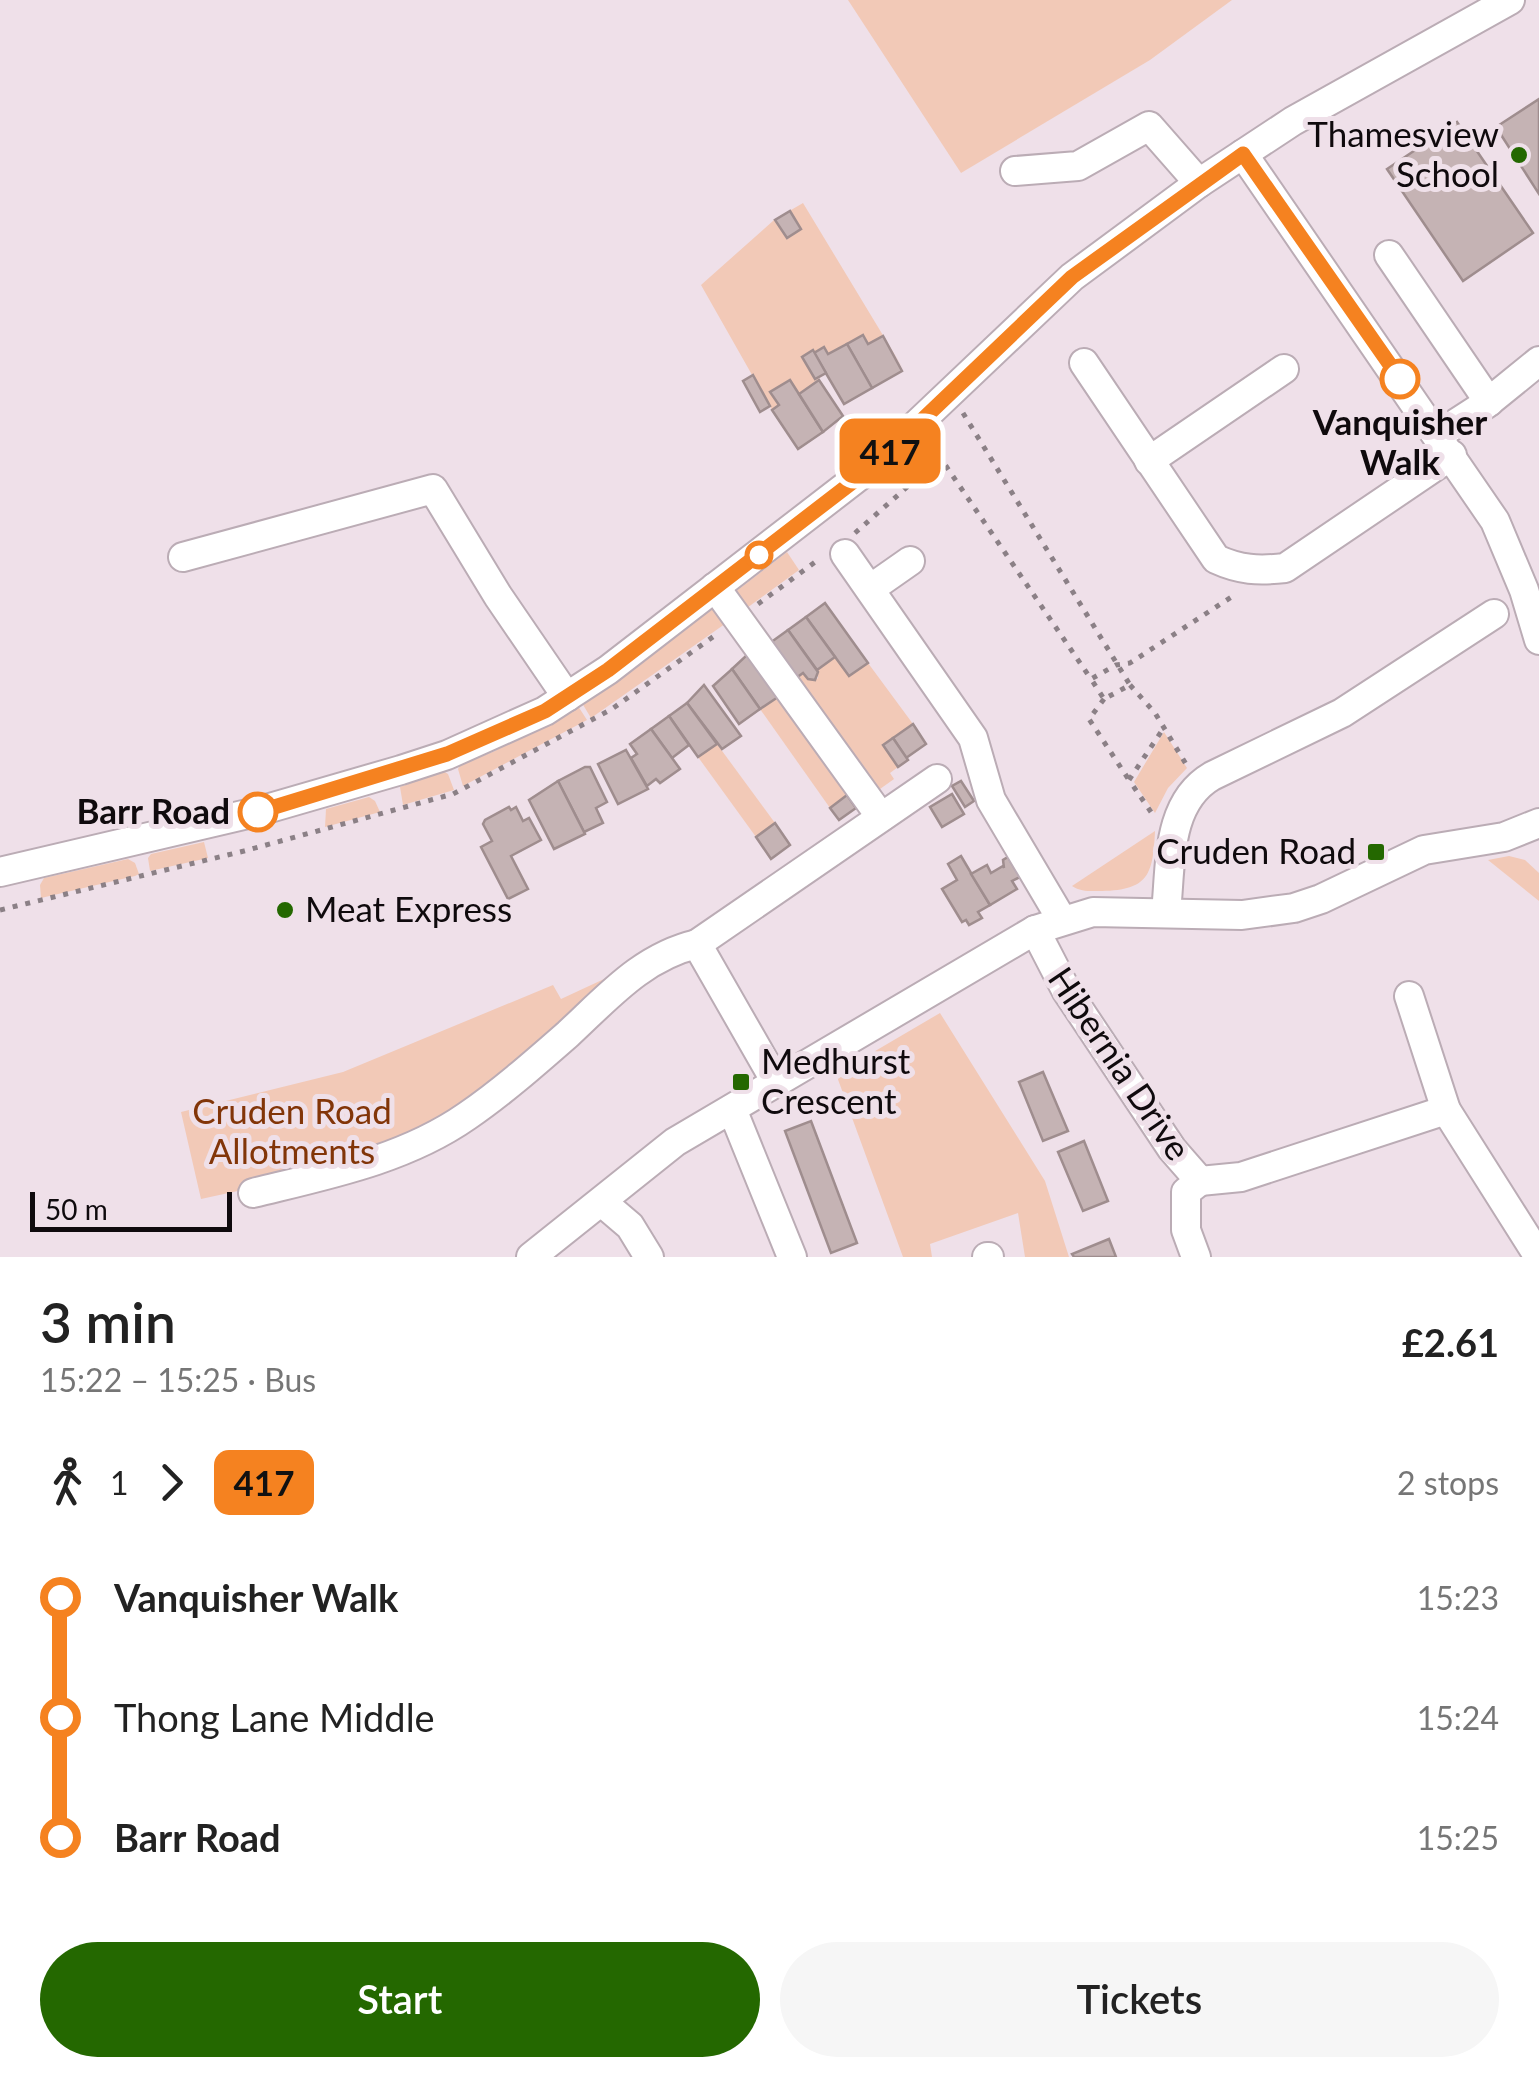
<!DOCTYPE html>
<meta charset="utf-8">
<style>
:root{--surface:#fff;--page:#f6f6f6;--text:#222;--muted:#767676;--accent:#246800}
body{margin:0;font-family:Lato,sans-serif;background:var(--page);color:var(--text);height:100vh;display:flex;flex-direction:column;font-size:38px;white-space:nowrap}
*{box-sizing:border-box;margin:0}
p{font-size:32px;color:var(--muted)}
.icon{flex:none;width:55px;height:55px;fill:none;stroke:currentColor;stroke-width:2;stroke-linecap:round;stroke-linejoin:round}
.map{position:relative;height:1257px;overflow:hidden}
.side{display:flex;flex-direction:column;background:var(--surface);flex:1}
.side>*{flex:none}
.badge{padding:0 20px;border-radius:15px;font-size:35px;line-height:65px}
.scale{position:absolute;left:30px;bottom:25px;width:202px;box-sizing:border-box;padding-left:10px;border:5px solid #0f0a0d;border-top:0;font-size:28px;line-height:35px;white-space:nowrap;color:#0f0a0d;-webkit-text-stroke:8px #efe0e9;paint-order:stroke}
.map>.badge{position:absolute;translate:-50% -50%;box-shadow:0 0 0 5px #fff}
.legs{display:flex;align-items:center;gap:15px;height:110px;padding:0 40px;font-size:32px}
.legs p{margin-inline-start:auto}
.summary{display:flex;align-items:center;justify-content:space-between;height:170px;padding:0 40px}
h1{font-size:55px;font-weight:600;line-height:75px}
.primary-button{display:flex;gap:20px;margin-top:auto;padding:20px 40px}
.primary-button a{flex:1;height:115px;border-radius:60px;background:var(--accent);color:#fff;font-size:40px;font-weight:600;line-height:115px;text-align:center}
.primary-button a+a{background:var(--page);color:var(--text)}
ul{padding:0 40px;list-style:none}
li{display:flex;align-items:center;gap:35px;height:120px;font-size:38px}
li i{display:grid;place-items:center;width:15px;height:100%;margin:0 12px;background:currentColor}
li i::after{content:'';width:25px;height:25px;margin:-12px;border:8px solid;border-radius:50%;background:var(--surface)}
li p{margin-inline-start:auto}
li:first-child i{background:linear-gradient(#0000 50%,currentColor 0)}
li:last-child i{background:linear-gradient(currentColor 50%,#0000 0)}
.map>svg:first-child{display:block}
.green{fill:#f2c9b7}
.building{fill:#c5b3b4;stroke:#9f8d8e;stroke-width:2.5}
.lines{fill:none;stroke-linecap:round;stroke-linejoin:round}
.minor-casing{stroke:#bbacb5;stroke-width:32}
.path{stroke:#8b8086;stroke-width:5;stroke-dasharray:5 8;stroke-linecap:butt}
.minor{stroke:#fff;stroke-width:28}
.line-1-casing{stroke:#fff;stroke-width:22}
.line-1{stroke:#f58220;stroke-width:15}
.poi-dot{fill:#246800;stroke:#efe0e9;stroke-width:4}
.stop-1-dot{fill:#fff;stroke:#f58220;stroke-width:5}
.labels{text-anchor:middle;stroke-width:10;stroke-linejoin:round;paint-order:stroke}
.poi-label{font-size:35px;fill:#0f0a0d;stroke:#efe0e9;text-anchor:end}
.stop-label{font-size:35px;font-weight:bold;fill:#0f0a0d;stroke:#efe0e9}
.street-label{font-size:35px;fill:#0f0a0d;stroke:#efe0e9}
.park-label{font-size:35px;fill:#823508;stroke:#efe0e9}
</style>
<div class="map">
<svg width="1539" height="1257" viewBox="0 0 1539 1257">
<rect width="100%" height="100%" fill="#efe0e9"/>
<g class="green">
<path d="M 848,0 L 1232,0 L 1150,60 L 961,173 Z"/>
<path d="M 803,203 L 904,370 L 883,337 L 868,344 L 862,335 L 828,354 L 824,348 L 826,373 L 799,394 L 771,393 L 779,405 L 772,410 L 701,285 L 774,220 Z"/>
<path d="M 787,552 L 799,570 L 740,613 L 735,592 Z"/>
<path d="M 716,605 L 732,619 L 591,718 L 582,703 Z"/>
<path d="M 835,657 L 849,676 L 868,663 L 913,724 L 883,745 L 898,767 L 890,773 L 894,779 L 880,789 L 859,760 L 848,767 L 777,660 L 815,680 L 818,678 L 817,670 Z"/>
<path d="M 780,694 L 844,787 L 847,795 L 830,808 L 760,709 Z"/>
<path d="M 578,706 L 587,720 L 463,786 L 458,769 L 460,765 L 495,751 Z"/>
<path d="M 1164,732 L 1187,768 L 1168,788 L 1155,813 L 1134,782 Z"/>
<path d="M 717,744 L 775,823 L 756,837 L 698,757 Z"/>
<path d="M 443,771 L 448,774 L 454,790 L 403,805 L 400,787 Z"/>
<path d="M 369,797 L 375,801 L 380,812 L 325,827 L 326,809 Z"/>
<path d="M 1155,831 C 1153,874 1149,890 1102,891 C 1090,891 1081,892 1072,886 Z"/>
<path d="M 204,842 L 208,858 L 150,871 L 148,858 L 151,854 Z"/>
<path d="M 1509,856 L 1525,860 L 1539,873 L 1539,901 L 1488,860 Z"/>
<path d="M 128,859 L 135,863 L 139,874 L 135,876 L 41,898 L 40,885 L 44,878 Z"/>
<path d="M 617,973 L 605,990 L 433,1130 L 320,1173 L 201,1199 L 181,1112 L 343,1072 L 553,985 L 561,999 Z"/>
<path d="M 940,1013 L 1045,1181 L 1069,1257 L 1025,1257 L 1018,1213 L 930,1244 L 932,1257 L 903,1257 L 836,1074 Z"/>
</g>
<g class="building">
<path d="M 1539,99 L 1539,194 L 1496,127 Z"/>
<path d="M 1457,122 L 1533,233 L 1463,281 L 1387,169 Z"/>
<path d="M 790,211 L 801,229 L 787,238 L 775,220 Z"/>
<path d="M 863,335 L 868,344 L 883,336 L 902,371 L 872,388 L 847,344 Z"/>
<path d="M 847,344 L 872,388 L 844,404 L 814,353 L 824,347 L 828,354 Z"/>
<path d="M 813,350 L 826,373 L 815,379 L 802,357 Z"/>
<path d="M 753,375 L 770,406 L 760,412 L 743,381 Z"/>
<path d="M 790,380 L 823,432 L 798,449 L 772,410 L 779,405 L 770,392 Z"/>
<path d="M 819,380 L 843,416 L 823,432 L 799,394 Z"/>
<path d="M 825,603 L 868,663 L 849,676 L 806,617 Z"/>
<path d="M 806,617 L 835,657 L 817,670 L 788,630 Z"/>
<path d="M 788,630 L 818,672 L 815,680 L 808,679 L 803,673 L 792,681 L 763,648 Z"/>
<path d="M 748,654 L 781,695 L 760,709 L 732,669 Z"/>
<path d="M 732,669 L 760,709 L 739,724 L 713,686 Z"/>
<path d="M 704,685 L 741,736 L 722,749 L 687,703 Z"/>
<path d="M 687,703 L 717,744 L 698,757 L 669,716 Z"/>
<path d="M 669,716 L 689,745 L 672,758 L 651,729 Z"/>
<path d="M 913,724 L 926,744 L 906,758 L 893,738 Z"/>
<path d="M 651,729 L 680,769 L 660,783 L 656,779 L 647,786 L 631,758 L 637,754 L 630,744 Z"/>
<path d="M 893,738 L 908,760 L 898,767 L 883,745 Z"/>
<path d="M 626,750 L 648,789 L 618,804 L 598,764 Z"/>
<path d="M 585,767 L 590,767 L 607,802 L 596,808 L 603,823 L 584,832 L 558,781 Z"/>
<path d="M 558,781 L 585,834 L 554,849 L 529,800 Z"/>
<path d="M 961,781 L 974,801 L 965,807 L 952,786 Z"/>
<path d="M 952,794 L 964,814 L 942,827 L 930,807 Z"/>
<path d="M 847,795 L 856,808 L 839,820 L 830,808 Z"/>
<path d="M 509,807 L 511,810 L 516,807 L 523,821 L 529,818 L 541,840 L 511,856 L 528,889 L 508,899 L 481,847 L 492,841 L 483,824 L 485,820 Z"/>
<path d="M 775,823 L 790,845 L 771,859 L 756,837 Z"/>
<path d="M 961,856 L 990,905 L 978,912 L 982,918 L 969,925 L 966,920 L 962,922 L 942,889 L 957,880 L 948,864 Z"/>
<path d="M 1008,857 L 1020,877 L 1012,881 L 1017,889 L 990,905 L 971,874 L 987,865 L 991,873 L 1003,866 L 1004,868 L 1003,860 Z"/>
<path d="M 1043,1072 L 1068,1131 L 1043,1141 L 1019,1082 Z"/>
<path d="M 811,1121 L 857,1243 L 831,1253 L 785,1131 Z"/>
<path d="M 1084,1141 L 1108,1201 L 1083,1211 L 1058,1152 Z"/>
<path d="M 1109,1239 L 1116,1257 L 1074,1257 L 1072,1254 Z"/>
</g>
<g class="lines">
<defs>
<g id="minor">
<path d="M 1243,154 L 1495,521 L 1524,590 L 1539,640"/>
<path d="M 1015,171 L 1078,166 L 1149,126 L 1199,183"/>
<path d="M 1389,255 L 1489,402"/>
<path d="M 1084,363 L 1216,559 C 1240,570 1258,571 1285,568 L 1452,455"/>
<path d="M 1438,435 L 1486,404 L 1539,361"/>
<path d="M 1149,461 L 1284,369"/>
<path d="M 845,554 L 973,738 L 991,800 L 1062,920"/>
<path d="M 183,557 L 433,489 L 498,596 L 567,697"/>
<path d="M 715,587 L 881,817"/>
<path d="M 870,589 L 910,561"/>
<path d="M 0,872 L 256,812 L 401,770 L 447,755 L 545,711 L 608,670 L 876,463 L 1072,277 L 1199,183 L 1293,121 L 1510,0"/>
<path d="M 1166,912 C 1171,865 1166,803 1212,776 L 1342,713 L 1494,614"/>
<path d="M 1035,930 L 1066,990 L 1172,1149 L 1200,1181 L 1241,1177 L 1446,1110"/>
<path d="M 697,944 L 937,779"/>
<path d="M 1409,996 L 1446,1110 L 1539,1257"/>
<path d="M 732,1109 L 792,1257"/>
<path d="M 253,1193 C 326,1175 404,1160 467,1116 C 502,1092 536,1062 568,1034 C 608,997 642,957 697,944 L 776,1082"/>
<path d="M 603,1203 L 630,1226 L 649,1257"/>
<path d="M 531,1257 L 675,1142 L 1035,930 L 1093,912 L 1242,915 L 1294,908 L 1321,899 L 1424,850 L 1504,837 L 1539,823"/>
<path d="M 987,1257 L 989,1257"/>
<path d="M 1196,1257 L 1186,1230 L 1186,1192 L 1200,1181"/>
</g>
</defs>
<use href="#minor" class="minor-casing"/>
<g class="path">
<path d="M 963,413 L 1130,685 L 1104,699 L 1091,679"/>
<path d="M 931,444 L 1091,679 L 1116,665 L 1130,663 L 1236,594"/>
<path d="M 855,533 L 941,457"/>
<path d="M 758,604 L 818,560"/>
<path d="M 1130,685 L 1155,713 L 1186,764"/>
<path d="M 1104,699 L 1089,719 L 1129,780"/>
<path d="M 1151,812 L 1129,780 L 1163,729"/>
<path d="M 0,910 L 244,851 L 453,794 L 612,709 L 717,634"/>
</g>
<use href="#minor" class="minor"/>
</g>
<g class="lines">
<defs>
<path id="line-1" d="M 258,812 L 447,754 L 545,711 L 608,670 L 876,464 L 1072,277 L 1243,154 L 1400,379"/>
</defs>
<use href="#line-1" class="line-1-casing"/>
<use href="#line-1" class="line-1"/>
</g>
<g class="poi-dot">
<circle cx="1519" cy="155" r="10"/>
<rect x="1366" y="842" width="20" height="20" rx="5"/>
<circle cx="285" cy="910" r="10"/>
<rect x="731" y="1072" width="20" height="20" rx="5"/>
</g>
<g class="stop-1-dot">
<circle cx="1400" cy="379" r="18"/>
<circle cx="759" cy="555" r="12"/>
<circle cx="258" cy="812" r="18"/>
</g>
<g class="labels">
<g class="poi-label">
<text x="1499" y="147">Thamesview<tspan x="1499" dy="40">School</tspan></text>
<text x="1356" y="864">Cruden Road</text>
<text x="305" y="922" text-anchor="start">Meat Express</text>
<text x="761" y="1074" text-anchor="start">Medhurst<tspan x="761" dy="40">Crescent</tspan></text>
</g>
<g class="stop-label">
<text x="1400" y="435">Vanquisher<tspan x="1400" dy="40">Walk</tspan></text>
<text x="230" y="824" text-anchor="end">Barr Road</text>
</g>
<g class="street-label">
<text transform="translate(1119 1064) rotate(56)" y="12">Hibernia Drive</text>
</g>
<g class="park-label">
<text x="292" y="1124">Cruden Road<tspan x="292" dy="40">Allotments</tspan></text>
</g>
</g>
</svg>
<div class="scale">50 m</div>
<b class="badge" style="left:890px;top:451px;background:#f58220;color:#111">417</b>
</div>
<section class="side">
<div class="summary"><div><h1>3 min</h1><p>15:22 – 15:25 · Bus</p></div><b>£2.61</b></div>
<div class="legs"><svg class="icon" aria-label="walk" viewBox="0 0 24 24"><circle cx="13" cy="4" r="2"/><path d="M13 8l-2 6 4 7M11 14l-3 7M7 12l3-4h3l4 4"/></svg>1<svg class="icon" aria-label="forward" viewBox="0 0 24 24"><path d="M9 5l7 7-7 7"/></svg><b class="badge" style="background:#f58220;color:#111">417</b><p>2 stops</p></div>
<ul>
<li><i style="color:#f58220"></i><b>Vanquisher Walk</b><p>15:23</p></li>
<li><i style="color:#f58220"></i><span>Thong Lane Middle</span><p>15:24</p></li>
<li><i style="color:#f58220"></i><b>Barr Road</b><p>15:25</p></li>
</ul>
<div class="primary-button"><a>Start</a><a>Tickets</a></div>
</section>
